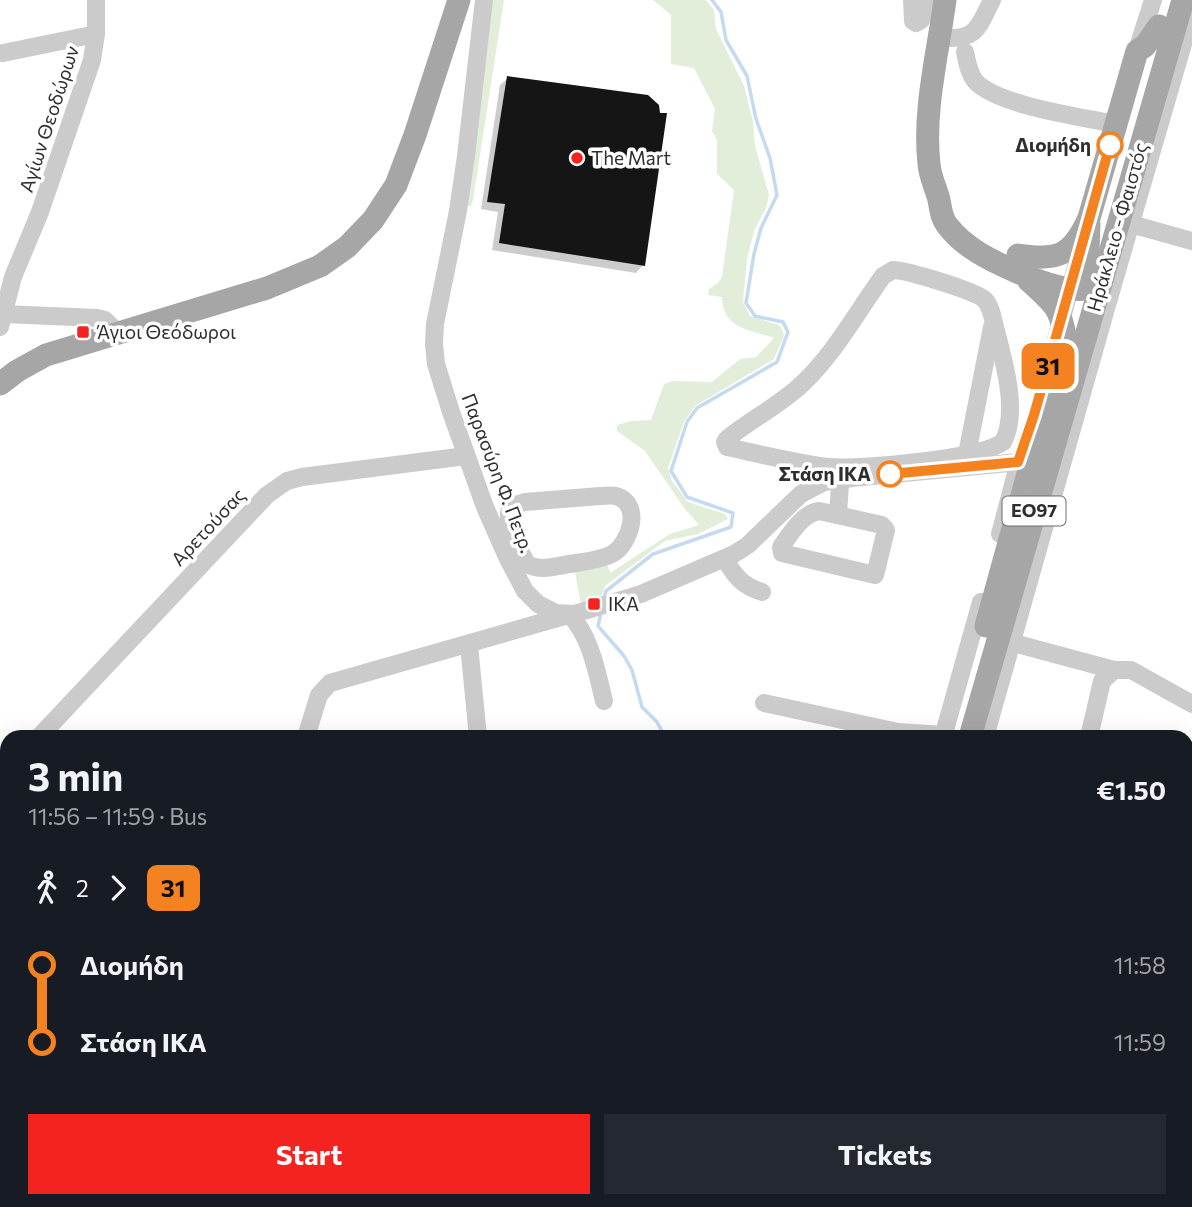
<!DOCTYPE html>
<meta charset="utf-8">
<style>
:root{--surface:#171b24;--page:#242831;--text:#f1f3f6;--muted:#9ea1a6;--accent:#f42320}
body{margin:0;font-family:Commissioner,sans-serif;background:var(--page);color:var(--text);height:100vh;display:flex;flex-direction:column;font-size:26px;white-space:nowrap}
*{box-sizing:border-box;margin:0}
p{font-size:23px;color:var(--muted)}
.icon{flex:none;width:38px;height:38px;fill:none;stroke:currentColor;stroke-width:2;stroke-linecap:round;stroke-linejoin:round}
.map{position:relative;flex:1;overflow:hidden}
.drawer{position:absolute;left:0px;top:730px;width:1194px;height:478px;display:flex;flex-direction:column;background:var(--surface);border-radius:21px 21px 0 0;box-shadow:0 7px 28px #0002}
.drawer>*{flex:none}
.badge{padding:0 14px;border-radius:10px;font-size:24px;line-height:46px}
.map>.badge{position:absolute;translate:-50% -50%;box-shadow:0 0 0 4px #fff}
.legs{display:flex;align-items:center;gap:10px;height:77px;padding:0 28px;font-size:23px}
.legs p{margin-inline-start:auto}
.head{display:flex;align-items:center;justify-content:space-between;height:119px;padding:0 28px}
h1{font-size:38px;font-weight:700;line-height:52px}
.cta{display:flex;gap:14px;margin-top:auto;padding:14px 28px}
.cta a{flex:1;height:80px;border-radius:0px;background:var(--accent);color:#fff;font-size:28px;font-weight:700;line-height:80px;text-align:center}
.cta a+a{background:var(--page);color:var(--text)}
ul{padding:0 28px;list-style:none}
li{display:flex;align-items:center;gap:24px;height:77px;font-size:26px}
li i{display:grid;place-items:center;width:10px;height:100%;margin:0 9px;background:currentColor}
li i::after{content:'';width:18px;height:18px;margin:-9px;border:5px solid;border-radius:50%;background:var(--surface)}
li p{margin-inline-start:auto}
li:first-child i{background:linear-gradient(#0000 50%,currentColor 0)}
li:last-child i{background:linear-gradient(currentColor 50%,#0000 0)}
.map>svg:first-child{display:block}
.green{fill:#e2edda}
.shadow{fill:#0003}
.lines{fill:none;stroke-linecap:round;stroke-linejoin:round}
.stream{stroke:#c4daee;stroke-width:3.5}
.building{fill:#151515}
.minor{stroke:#cbcbcb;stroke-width:18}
.major{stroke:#a6a6a6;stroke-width:23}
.line-1-casing{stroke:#fff;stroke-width:16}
.line-1{stroke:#f58220;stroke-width:10}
.stop-1-dot{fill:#fff;stroke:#f58220;stroke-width:3.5}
.poi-dot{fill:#f42320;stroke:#fff;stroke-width:2.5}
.labels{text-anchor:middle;stroke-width:7;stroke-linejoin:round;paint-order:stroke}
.shield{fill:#fff;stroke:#6d6d6d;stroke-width:2}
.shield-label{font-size:18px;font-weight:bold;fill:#2e2e2e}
.street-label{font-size:19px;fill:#2e2e2e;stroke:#fff}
.stop-label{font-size:19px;font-weight:bold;fill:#2e2e2e;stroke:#fff;text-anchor:end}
.poi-label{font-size:19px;fill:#2e2e2e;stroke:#fff;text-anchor:start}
</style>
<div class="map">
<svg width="1192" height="1207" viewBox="0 0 1192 1207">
<rect width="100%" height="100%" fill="#fff"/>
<g class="green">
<path d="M 490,0 L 504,0 L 473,200 L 471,206 L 467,206 Z"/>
<path d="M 653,0 L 706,0 L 714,10 L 716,29 L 744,86 L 753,122 L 755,146 L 769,195 L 766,208 L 754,231 L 747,259 L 743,302 L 750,316 L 779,325 L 782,329 L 784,336 L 774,359 L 695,406 L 684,422 L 668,468 L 672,481 L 688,502 L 725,514 L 728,519 L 698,534 L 665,541 L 605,586 L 599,603 L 581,605 L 574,567 L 607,563 L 610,573 L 670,534 L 699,525 L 685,509 L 645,451 L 617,431 L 617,425 L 631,421 L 651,420 L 664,384 L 672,381 L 712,382 L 740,359 L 756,357 L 774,338 C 751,330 722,329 722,297 L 708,295 L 709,289 L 718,283 L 722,277 L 734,190 L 717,174 L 717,140 L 712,131 L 715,109 L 694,68 L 671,64 L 671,15 Z"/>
</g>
<g class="shadow">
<path d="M 508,78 L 643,265 L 636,273 L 492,250 L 498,212 L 481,209 L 500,85 Z"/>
<path d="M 776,1200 L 819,1200 L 818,1207 L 785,1207 L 776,1205 Z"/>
</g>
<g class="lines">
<g class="stream">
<path d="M 604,599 L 606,591 L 653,554 L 731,527 L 733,513 L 687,497 L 671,471 L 687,422 L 697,408 L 777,362 L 788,332 L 783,322 L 755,316 L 746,303 L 754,254 L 761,228 L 777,195 L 770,158 L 756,119 L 747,76 L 726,40 L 721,12 L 712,0"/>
<path d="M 601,613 L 598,626 L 624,656 L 632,670 L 642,707 L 657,722 L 665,737"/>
<path d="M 748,1200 L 749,1207"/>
</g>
</g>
<path class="building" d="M 507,76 L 648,95 L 659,105 L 660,113 L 667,113 L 645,266 L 499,243 L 505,204 L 487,202 Z"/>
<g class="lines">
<g class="minor">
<path d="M 484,0 L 466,156 L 458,211 L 435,324 L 434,344 L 436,364 L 451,412 L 485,507 L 508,559 L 525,591 L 538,604 L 556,613 L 574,614 L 641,594 L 734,554 L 748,545 L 801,494 L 824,482 L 852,478 L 1019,462"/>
<path d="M 912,0 L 913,21 L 916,23 L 921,20 L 930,0"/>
<path d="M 940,37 C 976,42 978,28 992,0"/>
<path d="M 1138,47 L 1153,0"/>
<path d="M 965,52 C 967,62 969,74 976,82 C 1000,106 1081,117 1116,124"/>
<path d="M 3,53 L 96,34"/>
<path d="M 1131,224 L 1192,241"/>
<path d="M 893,270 C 906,270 976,291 985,300 C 992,308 993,321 996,331 C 1004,362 1019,412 1003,442 C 979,459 859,470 828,467 C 794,463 760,454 727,447 L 725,442 L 727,439 C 751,419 779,406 802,384 C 835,353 857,312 883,276 Z"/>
<path d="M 4,314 L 97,318 L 105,320 L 117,332"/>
<path d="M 0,327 L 13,277 L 40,212 L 92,60 L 96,34 L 96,0"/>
<path d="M 1040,397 L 1082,245"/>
<path d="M 967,454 L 992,327"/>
<path d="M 600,496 C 605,496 611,495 616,496 C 643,504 630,544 612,554 C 599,561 579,562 564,565 C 551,567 539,571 527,564 C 521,554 504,520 510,510 C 514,504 519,504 525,502 Z"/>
<path d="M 819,511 L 882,525 L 886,530 L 875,575 L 782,553 L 781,547 C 790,534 803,513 819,511 Z"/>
<path d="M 838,515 L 841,469"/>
<path d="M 1000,534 L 1019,462 L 1031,427"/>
<path d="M 725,559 C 735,577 743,586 762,592"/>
<path d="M 570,615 C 591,637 597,673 604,701"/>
<path d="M 1010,642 L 1114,670 L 1131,670 L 1192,704"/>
<path d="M 469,645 L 478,737"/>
<path d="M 764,703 L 898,732 L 944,735"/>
<path d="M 39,737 L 267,495 L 287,481 L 302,477 L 466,456"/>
<path d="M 306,737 L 319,695 L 330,683 L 568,615"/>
<path d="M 943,737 L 981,602"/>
<path d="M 985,737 L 1105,312 L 1192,13"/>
<path d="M 1089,737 L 1102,681 L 1114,670"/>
<path d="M 0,778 L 7,770"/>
<path d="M 1186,810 L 1192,812"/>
<path d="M 1186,918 L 1192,920"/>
<path d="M 0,945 L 7,956"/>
<path d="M 1186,967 L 1192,969"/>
<path d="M 1186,1033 L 1192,1035"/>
<path d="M 1186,1074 L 1192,1075"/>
<path d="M 0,1114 L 7,1115"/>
<path d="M 0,1191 L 7,1192"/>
<path d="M 536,1200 L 537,1207"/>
<path d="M 1061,1200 L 1066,1207"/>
<path d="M 1136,1200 L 1137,1207"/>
<path d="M 104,1207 L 105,1200"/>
<path d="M 838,1207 L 839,1200"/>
<path d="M 881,1207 L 882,1200"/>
</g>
<g class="major">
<path d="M 945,0 C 938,53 923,110 929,164 C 930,177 936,188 939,200 C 941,210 941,217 947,225 C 964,248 992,261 1017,272 C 1040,282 1075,296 1099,286"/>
<path d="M 1018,255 C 1058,261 1072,256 1089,218 L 1137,51 L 1145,46 L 1159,26"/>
<path d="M 1087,277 L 1089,224"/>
<path d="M 1029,281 C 1058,307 1061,309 1067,348"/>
<path d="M 0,384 L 17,371 L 46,355 L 267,288 L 320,266 L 347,247 L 373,220 L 396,185 L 415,135 L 459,0"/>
<path d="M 986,626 L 1044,416 L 1064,356"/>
<path d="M 970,737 L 1183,0"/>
<path d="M 864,1207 L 865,1200"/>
</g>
</g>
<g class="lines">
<defs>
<path id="line-1" d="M 890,474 L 1018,462 L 1034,415 L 1110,145"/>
</defs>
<use href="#line-1" class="line-1-casing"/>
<use href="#line-1" class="line-1"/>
</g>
<g class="stop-1-dot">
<circle cx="1110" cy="145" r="12"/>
<circle cx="890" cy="474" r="12"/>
</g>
<g class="poi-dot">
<circle cx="577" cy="158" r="7"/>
<rect x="76" y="325" width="14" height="14" rx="3.5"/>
<rect x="587" y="597" width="14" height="14" rx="3.5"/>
</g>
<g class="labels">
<rect class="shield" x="1002.5" y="496.5" width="63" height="29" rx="5"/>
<g class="shield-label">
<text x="1034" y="517">ΕΟ97</text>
</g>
<g class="street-label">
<text transform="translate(49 119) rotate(-72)" y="7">Αγίων Θεοδώρων</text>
<text transform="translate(1117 227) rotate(-74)" y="7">Ηράκλειο - Φαιστός</text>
<text transform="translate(498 473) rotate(69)" y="7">Παρασύρη Φ. Πετρ.</text>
<text transform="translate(208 527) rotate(-47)" y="7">Αρετούσας</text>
</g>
<g class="stop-label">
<text x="1091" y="152">Διομήδη</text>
<text x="871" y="481">Στάση ΙΚΑ</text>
</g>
<g class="poi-label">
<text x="591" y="165">The Mart</text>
<text x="97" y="339">Άγιοι Θεόδωροι</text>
<text x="608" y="611">IKA</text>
</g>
</g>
</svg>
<b class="badge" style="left:1048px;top:366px;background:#f58220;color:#111">31</b>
<section class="drawer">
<div class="head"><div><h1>3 min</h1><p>11:56 – 11:59 · Bus</p></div><b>€1.50</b></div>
<div class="legs"><svg class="icon" aria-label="walk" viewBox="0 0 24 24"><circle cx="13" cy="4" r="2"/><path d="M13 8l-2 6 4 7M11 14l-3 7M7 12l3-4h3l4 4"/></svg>2<svg class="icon" aria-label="forward" viewBox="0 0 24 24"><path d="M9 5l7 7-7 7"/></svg><b class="badge" style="background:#f58220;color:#111">31</b></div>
<ul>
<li><i style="color:#f58220"></i><b>Διομήδη</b><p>11:58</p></li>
<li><i style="color:#f58220"></i><b>Στάση ΙΚΑ</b><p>11:59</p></li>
</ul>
<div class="cta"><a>Start</a><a>Tickets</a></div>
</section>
</div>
